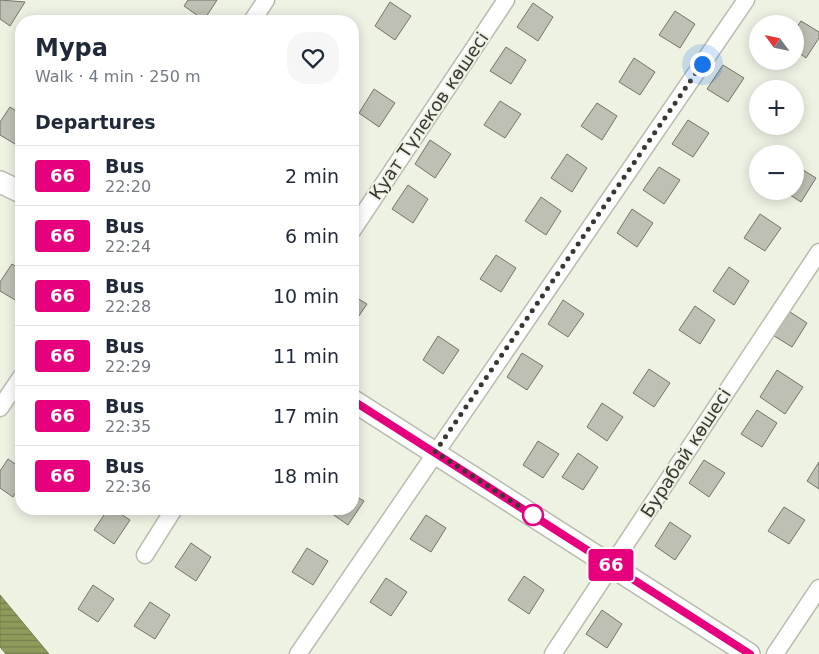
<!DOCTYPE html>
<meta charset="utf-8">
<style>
:root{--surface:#fff;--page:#f6f6f7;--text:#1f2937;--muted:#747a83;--line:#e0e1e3}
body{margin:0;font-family:"DejaVu Sans",sans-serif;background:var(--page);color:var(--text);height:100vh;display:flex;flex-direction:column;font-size:19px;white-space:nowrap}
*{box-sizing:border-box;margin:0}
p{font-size:16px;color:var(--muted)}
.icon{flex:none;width:28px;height:28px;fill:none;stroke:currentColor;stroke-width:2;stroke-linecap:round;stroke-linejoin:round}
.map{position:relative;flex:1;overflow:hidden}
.sheet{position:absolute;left:15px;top:15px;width:344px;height:500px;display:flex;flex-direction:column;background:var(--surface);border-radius:20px;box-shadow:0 2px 12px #0003}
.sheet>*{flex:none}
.badge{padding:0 10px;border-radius:4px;font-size:18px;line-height:32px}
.needle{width:32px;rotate:303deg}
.tools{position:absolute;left:749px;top:15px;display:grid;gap:10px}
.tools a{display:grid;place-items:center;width:55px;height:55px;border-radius:50%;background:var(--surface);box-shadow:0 2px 12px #0003;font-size:25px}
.you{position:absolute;width:25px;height:25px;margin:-12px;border:4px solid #fff;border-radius:50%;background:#1a73e8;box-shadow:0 0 0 8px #1a73e833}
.map>.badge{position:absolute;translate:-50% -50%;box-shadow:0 0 0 2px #fff}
h2{padding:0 20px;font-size:19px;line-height:45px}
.round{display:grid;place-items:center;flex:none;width:52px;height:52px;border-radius:20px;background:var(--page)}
.summary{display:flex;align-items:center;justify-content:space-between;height:85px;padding:0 20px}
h1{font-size:24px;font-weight:600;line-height:38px}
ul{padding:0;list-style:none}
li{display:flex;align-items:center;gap:15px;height:60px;padding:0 20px;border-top:1px solid var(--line)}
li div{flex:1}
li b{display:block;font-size:19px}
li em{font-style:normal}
li .badge{min-width:55px;font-weight:700;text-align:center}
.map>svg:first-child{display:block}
.water{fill:url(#water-rules);stroke:#747e4f}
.building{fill:#bdc0b2;stroke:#727568}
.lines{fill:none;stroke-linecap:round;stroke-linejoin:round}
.minor-casing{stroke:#b7bbac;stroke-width:19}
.major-casing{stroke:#b7bbac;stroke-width:24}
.minor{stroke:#fff;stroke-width:16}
.major{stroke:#fff;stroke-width:21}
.line-casing{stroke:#fff;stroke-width:11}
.line{stroke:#e6007e;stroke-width:8}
.walk{stroke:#383933;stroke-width:5;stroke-dasharray:0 9}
.stop-dot{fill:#fff;stroke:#e6007e;stroke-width:2.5}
.labels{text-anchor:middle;stroke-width:4;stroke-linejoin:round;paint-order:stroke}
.street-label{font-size:18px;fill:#383933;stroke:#eef2e3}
</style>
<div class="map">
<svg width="819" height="654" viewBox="0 0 819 654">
<defs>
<pattern id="water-rules" width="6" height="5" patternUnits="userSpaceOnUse" patternTransform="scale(1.25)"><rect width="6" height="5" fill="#8e9b5b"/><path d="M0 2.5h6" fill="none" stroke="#757f4c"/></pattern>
</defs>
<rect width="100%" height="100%" fill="#eef2e3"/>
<path class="water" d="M 0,595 L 49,654 L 6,654 L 0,647 Z"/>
<g class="building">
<path d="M 0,0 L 25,2 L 10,26 L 0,19 Z"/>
<path d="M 188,0 L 217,0 L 204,20 L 184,6 Z"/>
<path d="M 390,2 L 411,16 L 395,40 L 375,26 Z"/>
<path d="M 533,3 L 553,17 L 538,41 L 517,27 Z"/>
<path d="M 675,11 L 695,24 L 680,48 L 659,35 Z"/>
<path d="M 801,21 L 819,32 L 819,38 L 806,58 L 795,50 L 795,30 Z"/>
<path d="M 506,47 L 526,60 L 511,84 L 490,71 Z"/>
<path d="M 634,58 L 655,72 L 640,95 L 619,82 Z"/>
<path d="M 723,65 L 744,78 L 728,102 L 707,89 Z"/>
<path d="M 374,89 L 395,103 L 379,127 L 359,113 Z"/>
<path d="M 500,101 L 521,114 L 505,138 L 484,125 Z"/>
<path d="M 597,103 L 617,116 L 602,140 L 581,126 Z"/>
<path d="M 10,107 L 21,114 L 21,135 L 15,144 L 0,135 L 0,122 Z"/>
<path d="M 688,120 L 709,133 L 693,157 L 672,144 Z"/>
<path d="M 430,140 L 451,154 L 435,178 L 415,164 Z"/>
<path d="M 567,154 L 587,168 L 572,192 L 551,178 Z"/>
<path d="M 795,165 L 816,178 L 801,202 L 784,191 L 795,191 Z"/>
<path d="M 659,167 L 680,180 L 664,204 L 643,190 Z"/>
<path d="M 408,185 L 428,199 L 413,223 L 392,209 Z"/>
<path d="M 541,197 L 561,211 L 546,235 L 525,221 Z"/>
<path d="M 632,209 L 653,223 L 637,247 L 617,233 Z"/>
<path d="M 760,214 L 781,228 L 765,251 L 744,238 Z"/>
<path d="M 496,255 L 516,268 L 501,292 L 480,279 Z"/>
<path d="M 12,264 L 21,270 L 21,295 L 17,301 L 0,291 L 0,282 Z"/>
<path d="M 729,267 L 749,281 L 734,305 L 713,291 Z"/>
<path d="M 352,295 L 367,304 L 352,326 Z"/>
<path d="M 563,300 L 584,314 L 568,337 L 548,324 Z"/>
<path d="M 695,306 L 715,320 L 700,344 L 679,330 Z"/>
<path d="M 787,310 L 807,323 L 792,347 L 771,334 Z"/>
<path d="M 438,336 L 459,350 L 443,374 L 423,360 Z"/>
<path d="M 522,353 L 543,366 L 527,390 L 507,377 Z"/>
<path d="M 649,369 L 670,383 L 654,407 L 633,393 Z"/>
<path d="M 777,370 L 803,387 L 785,414 L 760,397 Z"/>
<path d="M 602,403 L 623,417 L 607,441 L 587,427 Z"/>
<path d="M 757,410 L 777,423 L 762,447 L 741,434 Z"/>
<path d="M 538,441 L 559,454 L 543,478 L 523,465 Z"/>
<path d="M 578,453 L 598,467 L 583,490 L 562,477 Z"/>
<path d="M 8,459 L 21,468 L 21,484 L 13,497 L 0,488 L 0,471 Z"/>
<path d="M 704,460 L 725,473 L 709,497 L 689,483 Z"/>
<path d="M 819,462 L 819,489 L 807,481 Z"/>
<path d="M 352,494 L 364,501 L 348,525 L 328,511 L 330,509 L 352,509 Z"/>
<path d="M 784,507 L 805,520 L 789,544 L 768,531 Z"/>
<path d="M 108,509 L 113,509 L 130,520 L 114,544 L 94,530 Z"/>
<path d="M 258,509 L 269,509 L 265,514 Z"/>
<path d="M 426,515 L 446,528 L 431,552 L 410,539 Z"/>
<path d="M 670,522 L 691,536 L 675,560 L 655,546 Z"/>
<path d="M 191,543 L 211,557 L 196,581 L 175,567 Z"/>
<path d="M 307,548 L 328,561 L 313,585 L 292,572 Z"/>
<path d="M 524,576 L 544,590 L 529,614 L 508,600 Z"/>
<path d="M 386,578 L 407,592 L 391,616 L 370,602 Z"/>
<path d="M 93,585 L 114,599 L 98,622 L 78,609 Z"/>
<path d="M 150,602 L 170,615 L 155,639 L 134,626 Z"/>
<path d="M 602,610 L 622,624 L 607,648 L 586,634 Z"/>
</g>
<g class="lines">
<defs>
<g id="minor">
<path d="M 252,21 L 266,0"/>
<path d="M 352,231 L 506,0"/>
<path d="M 0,408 L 21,377"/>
<path d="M 145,555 L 174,509"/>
<path d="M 298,654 L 746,0"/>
<path d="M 553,654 L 819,252"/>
<path d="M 775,654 L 819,588"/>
</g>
<g id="major">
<path d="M 0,182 L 21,192"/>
<path d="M 352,400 L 749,654"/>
</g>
</defs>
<use href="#minor" class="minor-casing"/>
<use href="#major" class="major-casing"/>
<use href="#minor" class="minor"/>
<use href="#major" class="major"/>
</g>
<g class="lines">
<defs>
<path id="line" d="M 352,400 L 750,654"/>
</defs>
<use href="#line" class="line-casing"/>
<use href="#line" class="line"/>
<path class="walk" d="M 533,515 L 435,452 L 702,64"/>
</g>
<circle class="stop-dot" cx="533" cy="515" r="10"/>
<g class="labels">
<g class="street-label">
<text transform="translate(429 116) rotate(-56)" y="6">Қуат Түлеков көшесі</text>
<text transform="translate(686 453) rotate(-57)" y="6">Бурабай көшесi</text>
</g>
</g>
</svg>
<div class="tools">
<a><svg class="needle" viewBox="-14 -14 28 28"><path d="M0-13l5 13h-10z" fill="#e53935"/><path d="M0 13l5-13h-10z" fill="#747a83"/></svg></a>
<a>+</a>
<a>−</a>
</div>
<div class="you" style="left:702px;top:64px"></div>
<b class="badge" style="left:611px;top:565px;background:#e6007e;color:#fff">66</b>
<section class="sheet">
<div class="summary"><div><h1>Мура</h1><p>Walk · 4 min · 250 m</p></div><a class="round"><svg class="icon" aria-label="heart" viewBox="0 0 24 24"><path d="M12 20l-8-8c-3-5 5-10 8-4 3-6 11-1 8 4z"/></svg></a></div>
<h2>Departures</h2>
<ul>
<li><span class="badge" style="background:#e6007e;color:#fff">66</span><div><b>Bus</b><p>22:20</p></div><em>2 min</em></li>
<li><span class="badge" style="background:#e6007e;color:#fff">66</span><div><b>Bus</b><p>22:24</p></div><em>6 min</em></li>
<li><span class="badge" style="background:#e6007e;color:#fff">66</span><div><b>Bus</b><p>22:28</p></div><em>10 min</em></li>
<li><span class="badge" style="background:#e6007e;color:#fff">66</span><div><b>Bus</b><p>22:29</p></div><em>11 min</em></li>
<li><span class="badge" style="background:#e6007e;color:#fff">66</span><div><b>Bus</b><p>22:35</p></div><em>17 min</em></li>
<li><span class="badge" style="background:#e6007e;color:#fff">66</span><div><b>Bus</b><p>22:36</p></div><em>18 min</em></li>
</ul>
</section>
</div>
